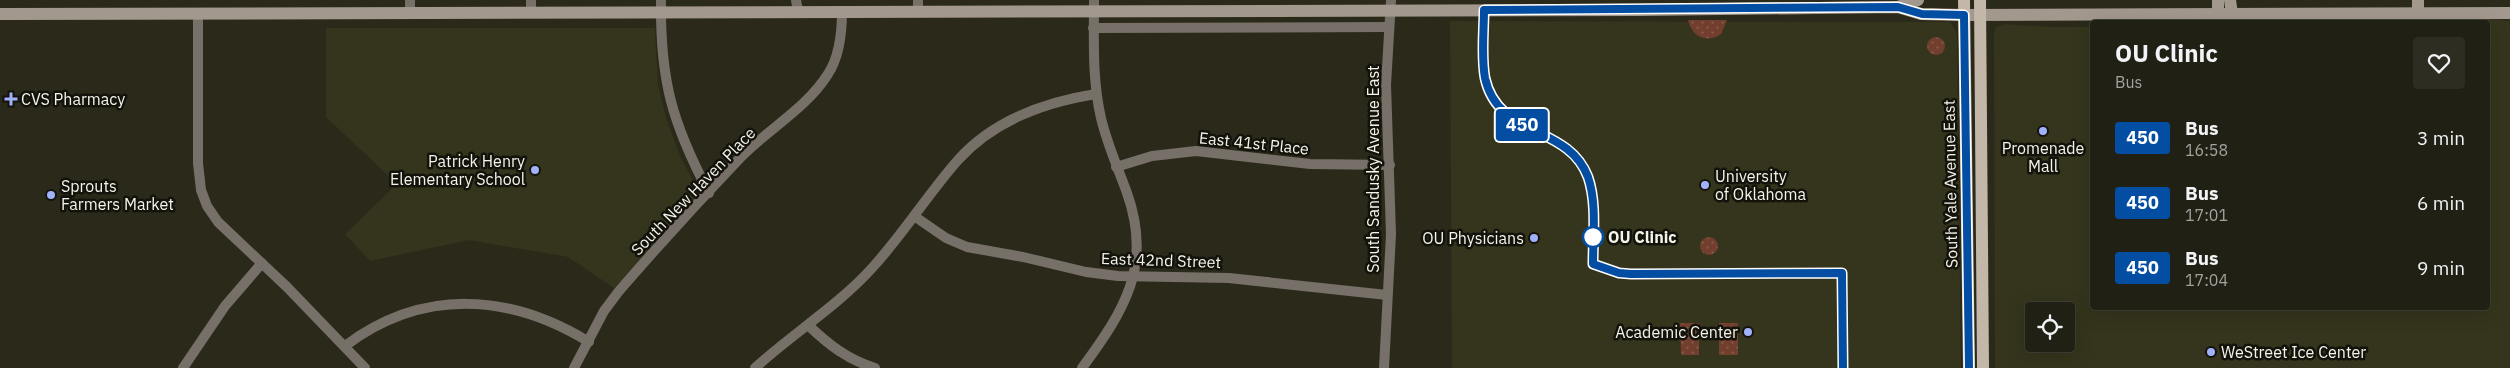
<!DOCTYPE html>
<style>
:root{--surface:#202014;--page:#2d2d22;--text:#f1f3f6;--muted:#a2a3a0;--line:#3d3e34}
body{margin:0;font-family:"IBM Plex Sans",sans-serif;background:var(--page);color:var(--text);height:100vh;display:flex;flex-direction:column;font-size:19px;white-space:nowrap}
*{box-sizing:border-box;margin:0}
p{font-size:16px;color:var(--muted)}
.icon{flex:none;width:28px;height:28px;fill:none;stroke:currentColor;stroke-width:2;stroke-linecap:round;stroke-linejoin:round}
.map{position:relative;flex:1;overflow:hidden}
.panel{position:absolute;left:2090px;top:20px;width:400px;height:290px;display:flex;flex-direction:column;background:var(--surface);border-radius:5px;box-shadow:0 5px 20px #0002,0 0 0 1px var(--line)}
.panel>*{flex:none}
.badge{padding:0 10px;border-radius:4px;font-size:18px;line-height:32px}
.fabs{position:absolute;left:2025px;top:302px;display:grid;gap:10px}
.fabs a{display:grid;place-items:center;width:50px;height:50px;border-radius:5px;background:var(--surface);box-shadow:0 5px 20px #0002,0 0 0 1px var(--line);font-size:25px}
.map>.badge{position:absolute;translate:-50% -50%;box-shadow:0 0 0 2px #fff}
.round{display:grid;place-items:center;flex:none;width:52px;height:52px;border-radius:5px;background:var(--page)}
.head{display:flex;align-items:center;justify-content:space-between;height:85px;padding:0 25px}
h1{font-size:24px;font-weight:800;line-height:38px}
ul{padding:0;list-style:none}
li{display:flex;align-items:center;gap:15px;height:65px;padding:0 25px}
li div{flex:1}
li b{display:block;font-size:19px}
li em{font-style:normal}
li .badge{min-width:55px;font-weight:700;text-align:center}
.map>svg:first-child{display:block}
.built{fill:#35341c;fill-rule:evenodd}
.grass{fill:url(#grass-dots)}
.lines{fill:none;stroke-linecap:round;stroke-linejoin:round}
.minor{stroke:#767069;stroke-width:10}
.secondary{stroke:#a2988d;stroke-width:12}
.primary{stroke:#c3b7a9;stroke-width:12}
.line-casing{stroke:#fff;stroke-width:11}
.line{stroke:#034ea2;stroke-width:8}
.poi-dot{fill:#a1b2fd;stroke:#13120b;stroke-width:2}
.stop-dot{fill:#fff;stroke:#034ea2;stroke-width:2.5}
.labels{text-anchor:middle;stroke-width:5;stroke-linejoin:round;paint-order:stroke}
.poi-label{font-size:16px;fill:#f4f4e9;stroke:#13120b;text-anchor:start}
.street-label{font-size:16px;fill:#f4f4e9;stroke:#13120b}
.stop-label{font-size:16px;font-weight:bold;fill:#f4f4e9;stroke:#13120b;text-anchor:start}
</style>
<div class="map">
<svg width="2510" height="368" viewBox="0 0 2510 368">
<defs>
<pattern id="grass-dots" width="8" height="8" patternUnits="userSpaceOnUse" patternTransform="scale(1.25)"><rect width="8" height="8" fill="#723f2f"/><path d="M2 2h.1M6 6h.1" fill="none" stroke="#875b4d" stroke-width="1.8" stroke-linecap="round"/></pattern>
</defs>
<rect width="100%" height="100%" fill="#2b2a1a"/>
<g class="built">
<path d="M 2253,19 L 2491,19 L 2510,21 L 2510,368 L 1995,368 L 1994,34 L 1996,27 L 2006,24 L 2049,27 L 2092,27 L 2092,308 L 2488,308 L 2488,22 L 2247,22 ZM 2034,311 L 2066,311 L 2066,344 L 2034,344 Z"/>
<path d="M 1450,21 L 1950,22 L 1957,33 L 1961,368 L 1452,368 Z"/>
<path d="M 326,28 L 655,28 L 658,85 L 667,121 L 680,156 L 698,189 L 698,198 L 614,288 L 568,257 L 469,240 L 370,261 L 345,234 L 397,184 L 326,117 Z"/>
</g>
<g class="grass">
<path d="M 1688,20 L 1727,20 L 1721,34 C 1707,44 1692,37 1688,20 Z"/>
<circle cx="1936" cy="46" r="9"/>
<circle cx="1709" cy="246" r="9"/>
<path d="M 1680,323 L 1699,323 L 1699,355 L 1681,355 Z"/>
<rect x="1719" y="323" width="19" height="32"/>
</g>
<g class="lines">
<g class="minor">
<path d="M 410,0 L 410,12"/>
<path d="M 531,0 L 531,11"/>
<path d="M 661,0 C 660,80 672,123 709,193"/>
<path d="M 796,0 L 798,11"/>
<path d="M 918,0 L 918,11"/>
<path d="M 198,14 L 198,163 L 201,190 L 207,206 L 218,222 L 287,287 L 365,368"/>
<path d="M 1093,28 L 1388,27"/>
<path d="M 1116,167 L 1152,156 L 1196,151 L 1310,164 L 1390,165"/>
<path d="M 914,216 L 946,238 L 967,247 L 1023,257 L 1086,272 L 1118,276 L 1229,278 L 1387,295"/>
<path d="M 809,326 C 828,344 848,360 875,368"/>
<path d="M 345,346 C 422,288 509,293 589,342"/>
<path d="M 183,368 L 225,306 L 262,263"/>
<path d="M 574,368 L 604,311 L 619,291 C 658,246 699,201 740,158 C 768,129 806,109 828,74 C 840,56 842,32 842,11"/>
<path d="M 755,368 C 793,333 838,306 873,267 C 904,233 928,194 958,160 C 994,120 1045,102 1096,94"/>
<path d="M 1082,368 C 1124,311 1153,266 1127,193 C 1118,168 1107,144 1101,118 C 1092,79 1094,40 1094,0"/>
<path d="M 1384,368 L 1391,234 L 1386,85 L 1391,0"/>
</g>
<g class="secondary">
<path d="M 2218,0 L 2218,14"/>
<path d="M 2230,0 L 2232,14"/>
<path d="M 2418,0 L 2418,13"/>
<path d="M 1898,7 L 1918,0"/>
<path d="M 0,14 L 1639,10 L 1898,7 L 1921,14 L 1964,15 L 2510,13"/>
</g>
<g class="primary">
<path d="M 1964,0 L 1969,368"/>
<path d="M 1980,0 L 1983,368"/>
</g>
</g>
<g class="lines">
<defs>
<path id="line" d="M 1843,368 L 1842,273 L 1631,274 L 1619,273 L 1593,264 C 1593,236 1597,203 1588,177 C 1568,124 1498,138 1485,78 C 1481,56 1484,31 1484,10 L 1898,7 L 1922,14 L 1964,15 L 1969,368"/>
</defs>
<use href="#line" class="line-casing"/>
<use href="#line" class="line"/>
</g>
<g class="poi-dot">
<path d="M8.5 91.5h5v5h5v5h-5v5h-5v-5h-5v-5h5z"/>
<circle cx="2043" cy="131" r="5"/>
<circle cx="535" cy="170" r="5"/>
<circle cx="1705" cy="185" r="5"/>
<circle cx="51" cy="195" r="5"/>
<circle cx="1534" cy="238" r="5"/>
<circle cx="1748" cy="332" r="5"/>
<circle cx="2211" cy="352" r="5"/>
</g>
<circle class="stop-dot" cx="1593" cy="237" r="10"/>
<g class="labels">
<g class="poi-label">
<text x="21" y="105">CVS Pharmacy</text>
<text x="2043" y="154" text-anchor="middle">Promenade<tspan x="2043" dy="18">Mall</tspan></text>
<text x="525" y="167" text-anchor="end">Patrick Henry<tspan x="525" dy="18">Elementary School</tspan></text>
<text x="1715" y="182">University<tspan x="1715" dy="18">of Oklahoma</tspan></text>
<text x="61" y="192">Sprouts<tspan x="61" dy="18">Farmers Market</tspan></text>
<text x="1524" y="244" text-anchor="end">OU Physicians</text>
<text x="1738" y="338" text-anchor="end">Academic Center</text>
<text x="2221" y="358">WeStreet Ice Center</text>
</g>
<g class="street-label">
<text transform="translate(1254 143) rotate(6)" y="6">East 41st Place</text>
<text transform="translate(1373 169) rotate(-90)" y="6">South Sandusky Avenue East</text>
<text transform="translate(1950 184) rotate(-91)" y="6">South Yale Avenue East</text>
<text transform="translate(693 191) rotate(-46)" y="6">South New Haven Place</text>
<text transform="translate(1161 260) rotate(2)" y="6">East 42nd Street</text>
</g>
<g class="stop-label">
<text x="1608" y="243">OU Clinic</text>
</g>
</g>
</svg>
<div class="fabs">
<a><svg class="icon" aria-label="locate" viewBox="0 0 24 24"><circle cx="12" cy="12" r="6"/><path d="M12 2v4M12 18v4M2 12h4M18 12h4"/></svg></a>
</div>
<b class="badge" style="left:1522px;top:125px;background:#034ea2;color:#fff">450</b>
<section class="panel">
<div class="head"><div><h1>OU Clinic</h1><p>Bus</p></div><a class="round"><svg class="icon" aria-label="heart" viewBox="0 0 24 24"><path d="M12 20l-8-8c-3-5 5-10 8-4 3-6 11-1 8 4z"/></svg></a></div>
<ul>
<li><span class="badge" style="background:#034ea2;color:#fff">450</span><div><b>Bus</b><p>16:58</p></div><em>3 min</em></li>
<li><span class="badge" style="background:#034ea2;color:#fff">450</span><div><b>Bus</b><p>17:01</p></div><em>6 min</em></li>
<li><span class="badge" style="background:#034ea2;color:#fff">450</span><div><b>Bus</b><p>17:04</p></div><em>9 min</em></li>
</ul>
</section>
</div>
